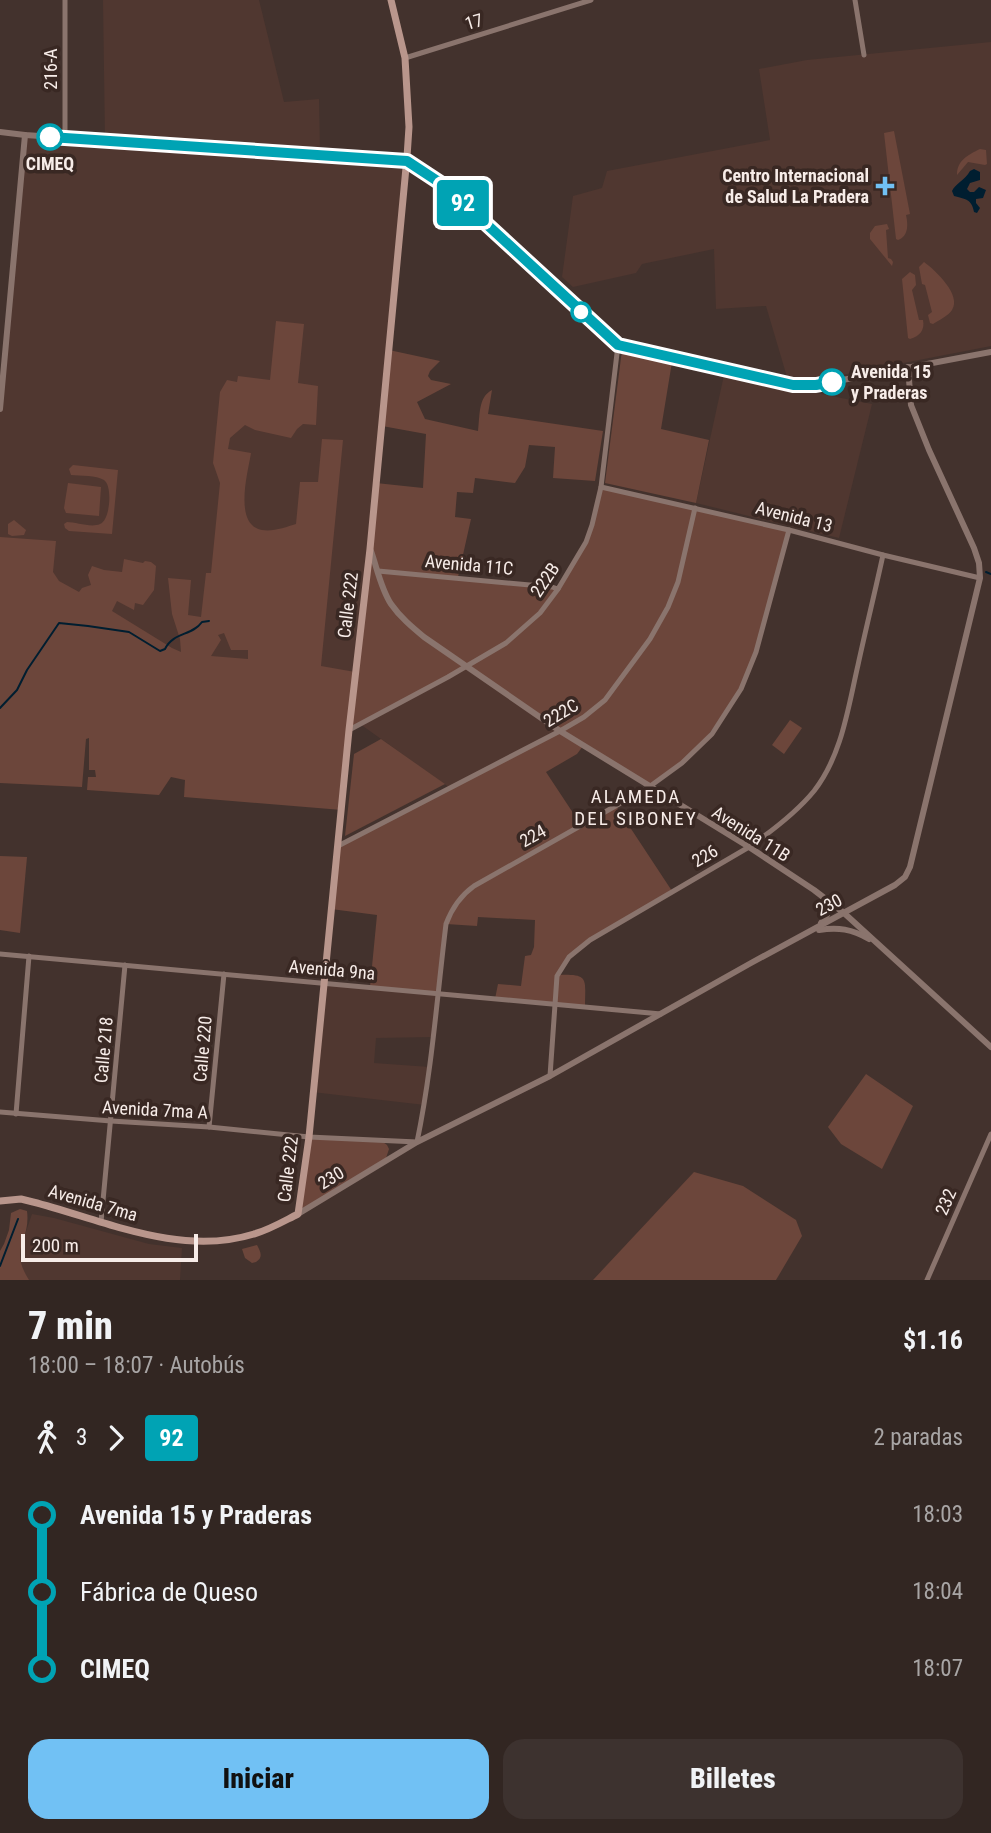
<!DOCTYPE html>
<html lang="es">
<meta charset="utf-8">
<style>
:root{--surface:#322622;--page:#3d322f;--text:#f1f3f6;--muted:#a8a5a5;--accent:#71c1f4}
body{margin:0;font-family:"Roboto Condensed",sans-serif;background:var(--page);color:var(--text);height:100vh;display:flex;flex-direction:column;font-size:26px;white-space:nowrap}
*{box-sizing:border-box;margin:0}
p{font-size:23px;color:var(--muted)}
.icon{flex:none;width:38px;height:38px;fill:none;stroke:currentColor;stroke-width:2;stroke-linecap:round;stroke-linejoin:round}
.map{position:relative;height:1280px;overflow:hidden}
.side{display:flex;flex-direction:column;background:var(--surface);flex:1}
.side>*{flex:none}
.badge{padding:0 14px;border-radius:5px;font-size:24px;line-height:46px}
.scale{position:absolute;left:21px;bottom:18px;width:177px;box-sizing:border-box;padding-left:7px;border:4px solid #f7ece8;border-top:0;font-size:19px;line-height:24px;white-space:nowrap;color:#f7ece8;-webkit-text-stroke:5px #392823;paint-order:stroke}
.map>.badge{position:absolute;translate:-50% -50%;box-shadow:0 0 0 4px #fff}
.legs{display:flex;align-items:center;gap:10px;height:77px;padding:0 28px;font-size:23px}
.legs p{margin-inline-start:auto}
.overview{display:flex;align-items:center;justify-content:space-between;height:119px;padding:0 28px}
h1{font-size:38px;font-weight:800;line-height:52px}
.button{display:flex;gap:14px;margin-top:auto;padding:14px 28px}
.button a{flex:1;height:80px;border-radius:21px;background:var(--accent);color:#111;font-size:28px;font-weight:800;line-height:80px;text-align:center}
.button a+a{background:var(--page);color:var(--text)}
ul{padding:0 28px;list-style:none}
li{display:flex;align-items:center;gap:24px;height:77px;font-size:26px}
li i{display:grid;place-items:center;width:10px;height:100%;margin:0 9px;background:currentColor}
li i::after{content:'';width:18px;height:18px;margin:-9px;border:5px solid;border-radius:50%;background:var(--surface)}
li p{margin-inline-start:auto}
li:first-child i{background:linear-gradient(#0000 50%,currentColor 0)}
li:last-child i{background:linear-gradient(currentColor 50%,#0000 0)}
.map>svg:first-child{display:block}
.built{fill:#503730}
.green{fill:#6c463b;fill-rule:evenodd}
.water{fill:#001e30}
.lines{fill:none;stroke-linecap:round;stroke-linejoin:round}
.stream{stroke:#001e30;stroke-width:2}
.minor{stroke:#8a746d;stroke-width:5}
.tertiary{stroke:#8a746d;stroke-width:6}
.secondary{stroke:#b9968c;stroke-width:7}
.line-1-casing{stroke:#fff;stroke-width:16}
.line-1{stroke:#00a3b4;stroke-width:10}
.stop-1-dot{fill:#fff;stroke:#00a3b4;stroke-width:3.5}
.poi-dot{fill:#71c1f4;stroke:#392823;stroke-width:2.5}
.labels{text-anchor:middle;stroke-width:7;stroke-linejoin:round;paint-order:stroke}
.street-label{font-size:18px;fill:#f7ece8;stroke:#392823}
.stop-label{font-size:18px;font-weight:bold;fill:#f7ece8;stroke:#392823}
.poi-label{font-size:18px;font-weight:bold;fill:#f7ece8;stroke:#392823;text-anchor:end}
.neighbourhood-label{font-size:19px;letter-spacing:2px;fill:#f7ece8;stroke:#392823}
</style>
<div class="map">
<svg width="991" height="1280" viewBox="0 0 991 1280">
<rect width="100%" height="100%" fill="#43322d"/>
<g class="built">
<path d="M 103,0 L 259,0 L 284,102 L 319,99 L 320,150 L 269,151 L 407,161 L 353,696 L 0,649 L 0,401 L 25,138 L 105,142 L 255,155 L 256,152 L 105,140 Z"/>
<path d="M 991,42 L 991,346 L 816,380 L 787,377 L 766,306 L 716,309 L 714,249 L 642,264 L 636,273 L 573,287 L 562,277 L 573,196 L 602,188 L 607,171 L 770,140 L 759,69 L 807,60 Z"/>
<path d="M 724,375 L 872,404 L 839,538 L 696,503 Z"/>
<path d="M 465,667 L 560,731 L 450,788 L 360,724 Z"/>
<path d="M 323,983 L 439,994 L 434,1037 L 376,1038 L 374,1063 L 430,1067 L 425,1105 L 312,1092 Z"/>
<path d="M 32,1214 L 54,1218 L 149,1244 L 182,1248 L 180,1280 L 22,1280 L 18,1255 Z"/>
</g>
<g class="green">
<path d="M 894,131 L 910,214 L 906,215 C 908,224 909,236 898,240 L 896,239 L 884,133 Z"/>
<path d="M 980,149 L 986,150 L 987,164 L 985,165 L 968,162 L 957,175 C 957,160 968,155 980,149 Z"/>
<path d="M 887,224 L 889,229 L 886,230 L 888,258 L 891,259 L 893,262 L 892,266 L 870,239 L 870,233 L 875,226 Z"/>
<path d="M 924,262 C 935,270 962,295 952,310 C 948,316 939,320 933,324 L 930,323 L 928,315 L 932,312 L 925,285 L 922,284 L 919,267 Z"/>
<path d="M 910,272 L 915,275 L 916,285 L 912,290 L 919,320 L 923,320 C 925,330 920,336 910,339 L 908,338 L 902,279 Z"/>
<path d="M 276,321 L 304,324 L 298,383 L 318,386 L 316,425 L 303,424 L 297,429 L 291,438 L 255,430 L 245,425 L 230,438 L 228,449 L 251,453 C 248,472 233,525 262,530 C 273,532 286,527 296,524 L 300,482 L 318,482 L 322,439 L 343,440 L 321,666 L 355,672 L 376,483 L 423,488 L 426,434 L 382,426 L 389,350 L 440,361 L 430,371 L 428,376 L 431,380 L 451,384 L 417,402 L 425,419 L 478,431 C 480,416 478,397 492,390 L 488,414 L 603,431 L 595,481 L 553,478 L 555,447 L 529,445 L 525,467 L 515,483 L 475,478 L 473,493 L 457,492 L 455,517 L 471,519 L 458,577 L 559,589 L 586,542 L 601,487 L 789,530 L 756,652 L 741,689 L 699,748 L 649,787 L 583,746 L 577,754 L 546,772 L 581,825 L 616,806 L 672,891 L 590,940 L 569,957 L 557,975 C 590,974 585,978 585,1007 L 495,999 L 498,984 L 521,986 L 525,956 L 531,955 L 534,947 L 535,920 L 478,917 L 477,926 L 446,924 L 439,994 L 370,987 L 377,915 L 331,909 L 338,846 L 559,731 L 465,667 L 349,730 L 342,810 L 184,797 L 185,780 L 171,777 L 159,795 L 87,790 L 88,777 L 96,777 L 95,770 L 89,770 L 89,738 L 86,739 L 82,787 L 0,783 L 0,537 L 56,541 L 53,572 L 59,581 L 79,592 L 82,588 L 91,585 L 88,575 L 92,566 L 104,570 L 122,572 L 124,559 L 143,563 L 145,561 L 151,562 L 156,566 L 154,590 L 143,605 L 135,603 L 134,610 L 117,601 L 112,611 L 172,648 L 181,652 L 180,639 L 172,614 L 168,578 L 191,580 L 188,615 L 201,617 L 206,573 L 211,573 L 220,483 L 213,463 L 220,392 L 227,380 L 237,382 L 238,376 L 270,380 ZM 224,633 L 231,650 L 248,650 L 248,659 L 211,656 L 221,640 L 218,635 Z"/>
<path d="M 622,350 L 672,362 L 661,429 L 709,440 L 696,503 L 605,483 Z"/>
<path d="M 73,465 L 118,470 L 112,534 L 69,531 L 65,528 L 64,524 L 67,522 C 76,522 91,528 100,524 C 110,521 113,486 104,480 C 96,475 81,476 71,475 L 69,469 Z"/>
<path d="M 68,483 L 101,487 L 99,516 L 66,513 L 64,508 Z"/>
<path d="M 14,520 L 26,530 L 24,535 L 12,536 L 8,534 L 8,524 Z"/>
<path d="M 790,720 L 802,728 L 784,754 L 772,745 Z"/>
<path d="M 381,739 L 445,784 L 345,836 L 354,754 Z"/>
<path d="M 0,856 L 27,857 L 20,933 L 0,930 Z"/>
<path d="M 866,1074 L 913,1106 L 882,1169 L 841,1144 L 828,1127 Z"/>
<path d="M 309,1137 L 379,1139 L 387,1145 L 389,1149 L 385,1161 L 298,1214 Z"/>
<path d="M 694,1172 L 743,1186 L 796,1220 L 802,1236 L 776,1280 L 593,1280 Z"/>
<path d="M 20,1209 L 27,1211 C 31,1242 8,1247 29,1280 L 0,1280 L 0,1251 L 4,1244 L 9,1230 L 11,1213 Z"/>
<path d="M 257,1245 C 260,1251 264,1257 256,1262 L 252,1263 L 245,1258 L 242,1249 Z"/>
</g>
<path class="water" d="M 974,169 L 980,172 L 980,180 L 970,183 L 967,189 L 970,192 L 974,192 L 979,187 L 986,190 L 983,198 L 976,199 L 976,203 L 980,208 L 977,213 L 974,212 C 972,199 965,199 954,196 L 952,191 C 955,184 965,180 970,171 Z"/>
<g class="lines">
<g class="stream">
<path d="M 986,572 L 991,574"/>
<path d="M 0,708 L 17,690 L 27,670 L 59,623 L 88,626 L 129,632 L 160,651 L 165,649 C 173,632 192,636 202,622 L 209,621"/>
<path d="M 0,1266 L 18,1219"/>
</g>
<g class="minor">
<path d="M 65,0 L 65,138"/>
<path d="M 855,0 L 864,55"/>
<path d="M 405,58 L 591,0"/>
<path d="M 601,487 L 789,530 L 883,555 L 980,578"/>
<path d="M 378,571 L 552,587 L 558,589"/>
<path d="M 349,730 L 448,677 L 506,643 L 540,613 L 558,589 L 586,542 L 592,525 L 601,487 L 618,345"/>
<path d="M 338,846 L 560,731 L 584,717 L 605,700 L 650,639 L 668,607 L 678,582 L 695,508"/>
<path d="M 0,954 L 661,1014"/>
<path d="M 550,1076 L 557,976 L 569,957 L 590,940 L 749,847 C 772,831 796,813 814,791 C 842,755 848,708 858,665 C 866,628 875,592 883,555"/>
<path d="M 0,1112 L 111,1121 L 209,1127 L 309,1137 L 417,1142 C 432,1070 437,997 446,924 C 452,908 460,896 474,886 L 649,787 L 682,763 L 712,734 L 741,689 L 756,652 L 789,530"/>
<path d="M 16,1114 L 29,956"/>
<path d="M 209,1127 L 224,974"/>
<path d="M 101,1222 L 125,965"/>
<path d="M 927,1280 L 991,1134"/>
</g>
<g class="tertiary">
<path d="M 0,132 L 25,135 L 407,161 L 445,186 L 618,345 L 793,385 L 816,385 L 991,352"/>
<path d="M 0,409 L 25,135"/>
<path d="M 371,551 C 377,568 381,589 391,604 C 400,617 412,627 424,637 L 560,731 L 749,847 L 814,890 L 844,913 L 991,1047"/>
<path d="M 821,923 L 827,915 L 827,899"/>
<path d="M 819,930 C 838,927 852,929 869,939"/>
<path d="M 298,1214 L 417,1142 L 550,1076 L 751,963 L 895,885 L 905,877 L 910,867 L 980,578 L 979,563 L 974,548 L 929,450 L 911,405 L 908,367"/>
</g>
<path class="secondary" d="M 0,1201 L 21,1199 L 33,1202 C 103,1220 180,1257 254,1234 C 269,1230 284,1221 298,1214 L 309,1137 L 349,730 L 370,549 L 407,157 L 409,127 L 405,58 L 391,0"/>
</g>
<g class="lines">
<defs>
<path id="line-1" d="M 50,137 L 407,161 L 445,186 L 618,345 L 793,385 L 816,385 L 832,382"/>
</defs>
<use href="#line-1" class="line-1-casing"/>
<use href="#line-1" class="line-1"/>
</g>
<g class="stop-1-dot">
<circle cx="50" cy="137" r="12"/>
<circle cx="581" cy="312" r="9"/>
<circle cx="832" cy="382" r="12"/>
</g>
<path class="poi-dot" d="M881.5 175.5h7v7h7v7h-7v7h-7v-7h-7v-7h7z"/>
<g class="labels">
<g class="street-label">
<text transform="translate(474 22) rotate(-17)" y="6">17</text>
<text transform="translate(51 69) rotate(-90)" y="6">216-A</text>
<text transform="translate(794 517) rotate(14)" y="6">Avenida 13</text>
<text transform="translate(469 565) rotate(5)" y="6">Avenida 11C</text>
<text transform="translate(545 580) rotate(-56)" y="6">222B</text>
<text transform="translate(348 605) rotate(-83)" y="6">Calle 222</text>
<text transform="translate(561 713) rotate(-31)" y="6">222C</text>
<text transform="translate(751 834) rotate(32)" y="6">Avenida 11B</text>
<text transform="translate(533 836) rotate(-29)" y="6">224</text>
<text transform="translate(705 856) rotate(-30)" y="6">226</text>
<text transform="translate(829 905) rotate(-28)" y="6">230</text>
<text transform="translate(332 970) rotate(5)" y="6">Avenida 9na</text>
<text transform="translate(203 1049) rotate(-85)" y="6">Calle 220</text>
<text transform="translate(104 1050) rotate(-85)" y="6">Calle 218</text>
<text transform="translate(155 1110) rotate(3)" y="6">Avenida 7ma A</text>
<text transform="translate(288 1169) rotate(-83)" y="6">Calle 222</text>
<text transform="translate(331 1178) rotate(-31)" y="6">230</text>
<text transform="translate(946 1202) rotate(-67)" y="6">232</text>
<text transform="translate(93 1203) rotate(16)" y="6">Avenida 7ma</text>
</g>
<g class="stop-label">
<text x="50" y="170">CIMEQ</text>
<text x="851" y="378" text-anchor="start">Avenida 15<tspan x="851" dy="21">y Praderas</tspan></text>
</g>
<g class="poi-label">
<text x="869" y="182">Centro Internacional<tspan x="869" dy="21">de Salud La Pradera</tspan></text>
</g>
<g class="neighbourhood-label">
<text x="636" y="803">ALAMEDA<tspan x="636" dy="22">DEL SIBONEY</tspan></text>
</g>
</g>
</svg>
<div class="scale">200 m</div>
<b class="badge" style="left:463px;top:203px;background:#00a3b4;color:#fff">92</b>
</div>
<section class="side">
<div class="overview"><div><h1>7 min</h1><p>18:00 – 18:07 · Autobús</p></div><b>$1.16</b></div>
<div class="legs"><svg class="icon" aria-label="walk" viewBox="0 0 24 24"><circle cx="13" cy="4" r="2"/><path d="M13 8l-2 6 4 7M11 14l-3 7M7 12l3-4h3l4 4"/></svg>3<svg class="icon" aria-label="forward" viewBox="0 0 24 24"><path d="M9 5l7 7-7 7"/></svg><b class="badge" style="background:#00a3b4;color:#fff">92</b><p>2 paradas</p></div>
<ul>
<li><i style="color:#00a3b4"></i><b>Avenida 15 y Praderas</b><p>18:03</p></li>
<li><i style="color:#00a3b4"></i><span>Fábrica de Queso</span><p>18:04</p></li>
<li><i style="color:#00a3b4"></i><b>CIMEQ</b><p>18:07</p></li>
</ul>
<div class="button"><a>Iniciar</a><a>Billetes</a></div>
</section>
